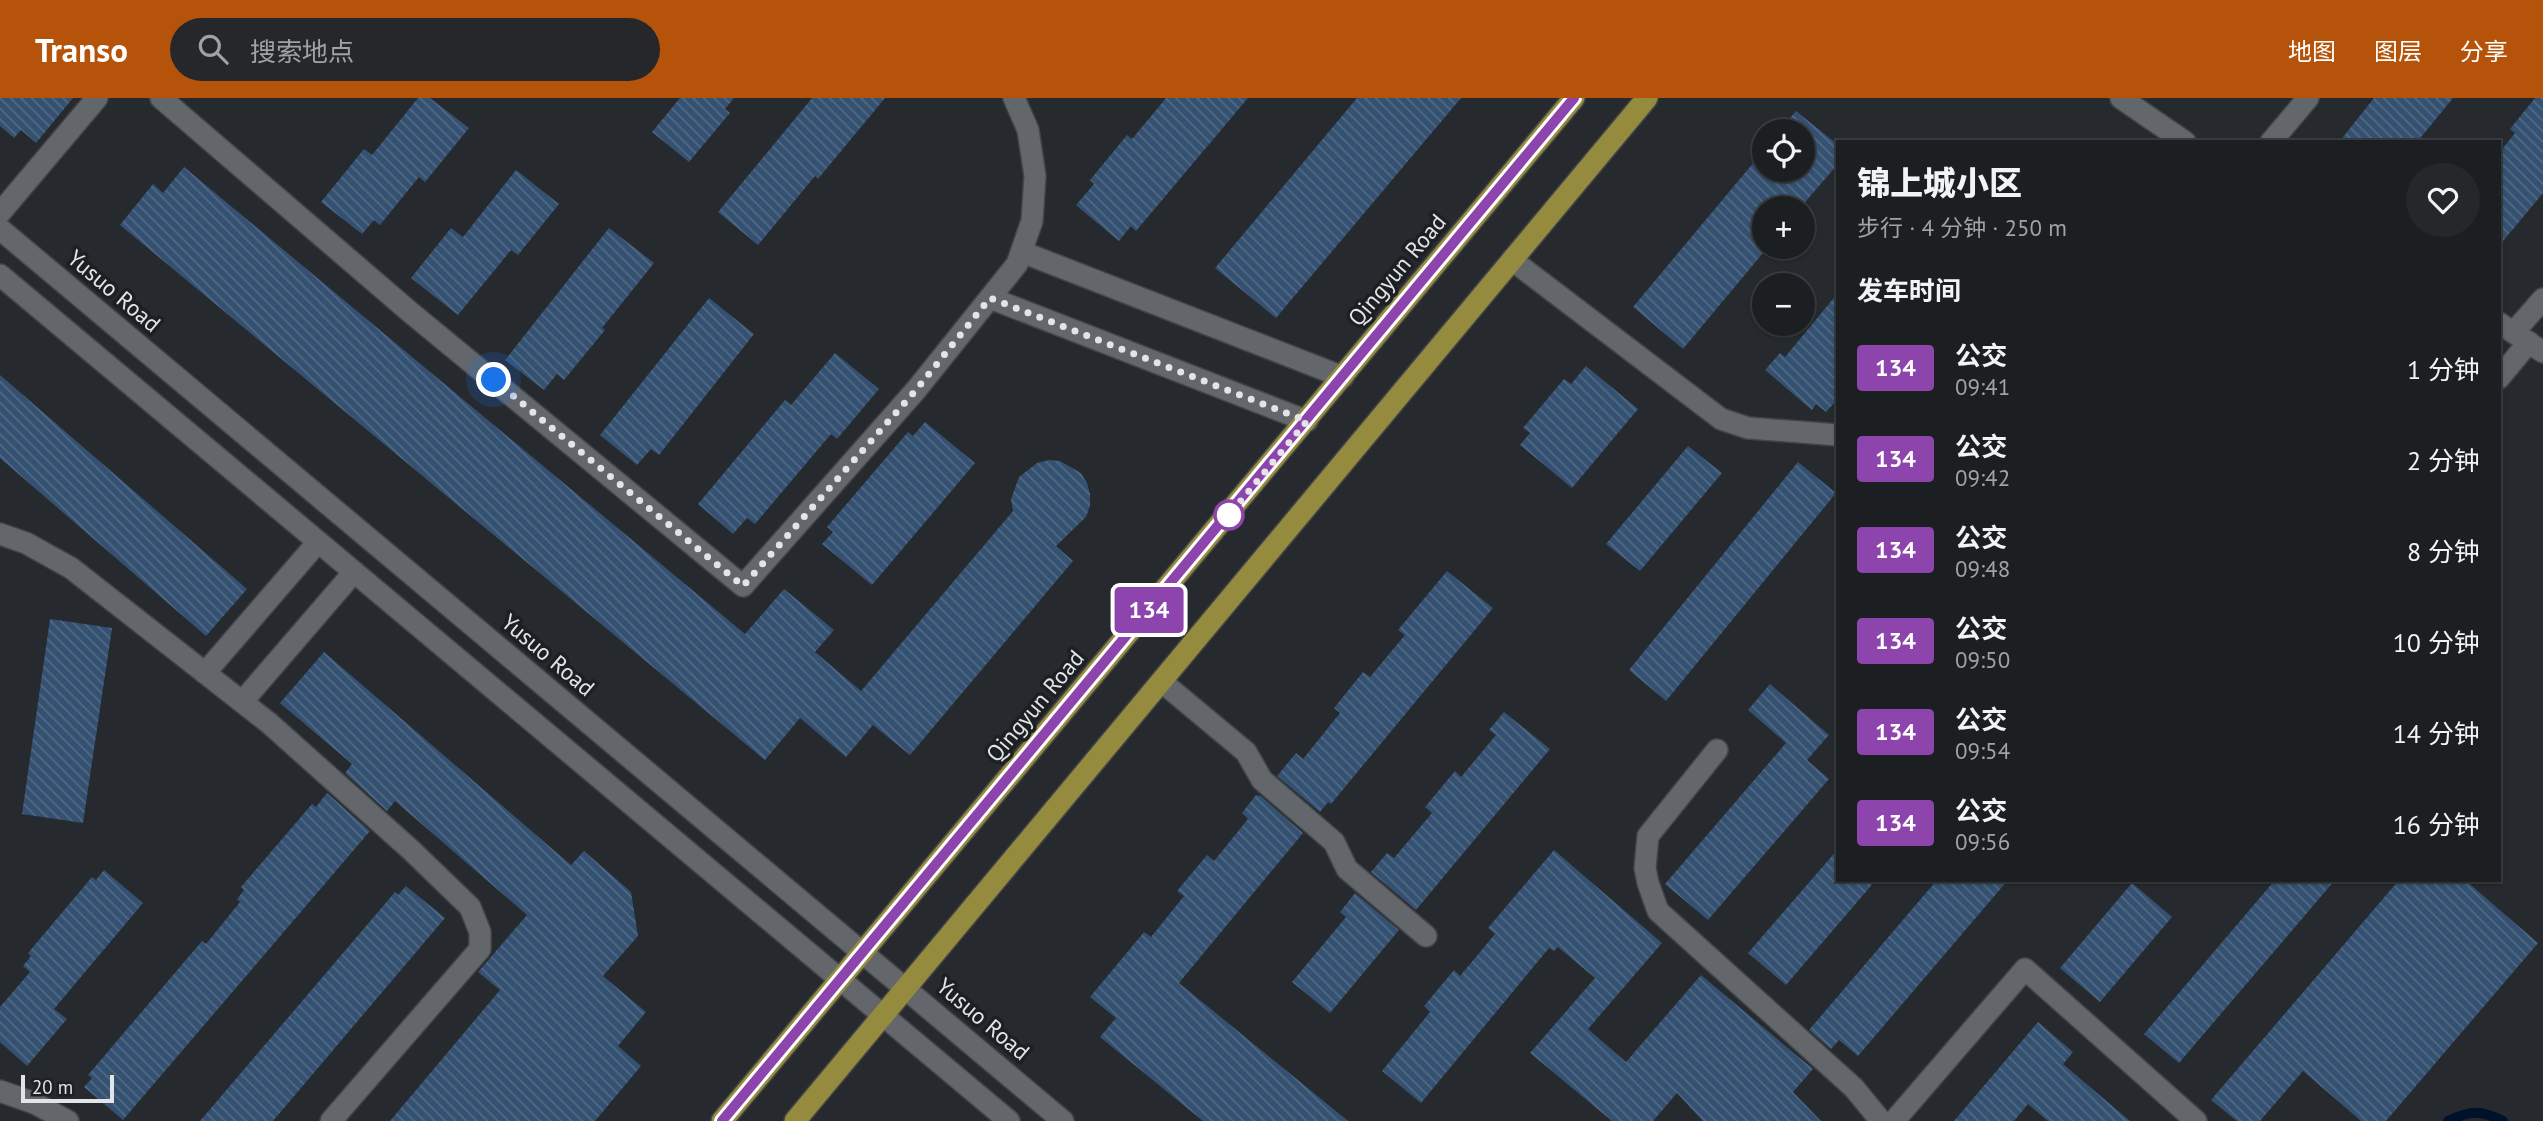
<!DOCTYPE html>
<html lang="zh">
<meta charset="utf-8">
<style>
:root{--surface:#1c1f22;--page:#25272a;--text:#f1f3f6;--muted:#a0a2a5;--line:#3a3d40;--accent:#b45309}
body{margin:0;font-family:"PT Sans","Noto Sans SC",sans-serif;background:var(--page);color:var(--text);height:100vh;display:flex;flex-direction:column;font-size:26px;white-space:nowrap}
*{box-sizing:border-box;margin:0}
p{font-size:23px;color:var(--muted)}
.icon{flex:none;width:38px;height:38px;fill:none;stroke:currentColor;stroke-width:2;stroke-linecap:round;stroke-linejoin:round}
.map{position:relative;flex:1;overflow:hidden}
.side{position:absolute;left:1836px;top:42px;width:665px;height:742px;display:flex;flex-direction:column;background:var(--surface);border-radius:0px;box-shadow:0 2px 5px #0004,0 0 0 2px var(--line)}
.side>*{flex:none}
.badge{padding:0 14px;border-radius:5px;font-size:24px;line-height:46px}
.tools{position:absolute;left:1752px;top:21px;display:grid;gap:14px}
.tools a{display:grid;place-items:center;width:63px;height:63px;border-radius:50%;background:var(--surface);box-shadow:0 2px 5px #0004,0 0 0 2px var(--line);font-size:35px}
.scale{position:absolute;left:21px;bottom:18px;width:93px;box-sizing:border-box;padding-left:7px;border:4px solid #e2e4e7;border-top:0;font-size:19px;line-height:24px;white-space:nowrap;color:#e2e4e7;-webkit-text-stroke:5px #1d2023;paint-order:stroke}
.you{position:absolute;width:35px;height:35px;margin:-18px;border:5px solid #fff;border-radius:50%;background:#1a73e8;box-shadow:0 0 0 10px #1a73e833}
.map>.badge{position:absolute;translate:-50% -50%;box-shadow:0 0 0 4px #fff}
h2{padding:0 21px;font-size:26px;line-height:63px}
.round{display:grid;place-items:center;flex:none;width:74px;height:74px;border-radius:37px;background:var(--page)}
.summary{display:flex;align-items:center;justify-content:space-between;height:119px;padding:0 21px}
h1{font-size:33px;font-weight:800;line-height:52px}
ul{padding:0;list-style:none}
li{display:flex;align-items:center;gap:21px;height:91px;padding:0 21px}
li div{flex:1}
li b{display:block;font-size:26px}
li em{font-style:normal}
li .badge{min-width:77px;font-weight:700;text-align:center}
header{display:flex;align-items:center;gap:42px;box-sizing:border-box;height:98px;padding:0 35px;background:var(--accent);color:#fff}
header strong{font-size:33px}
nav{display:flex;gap:38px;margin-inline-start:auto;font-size:24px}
.search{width:490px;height:63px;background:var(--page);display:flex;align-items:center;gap:18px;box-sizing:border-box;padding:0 24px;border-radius:38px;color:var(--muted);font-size:26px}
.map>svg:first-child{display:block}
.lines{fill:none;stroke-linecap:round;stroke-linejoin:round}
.stream{stroke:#00112c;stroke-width:10}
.building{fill:url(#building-back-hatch)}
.minor-casing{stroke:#424447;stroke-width:24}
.major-casing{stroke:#424447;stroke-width:24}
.minor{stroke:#63666a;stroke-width:21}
.major{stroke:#958b3e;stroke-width:21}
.line-casing{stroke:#fff;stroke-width:16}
.line{stroke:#8e44ad;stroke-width:10}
.walk{stroke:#e2e4e7;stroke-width:7;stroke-dasharray:0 12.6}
.stop-dot{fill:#fff;stroke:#8e44ad;stroke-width:3.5}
.labels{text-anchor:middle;stroke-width:7;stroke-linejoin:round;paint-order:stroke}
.street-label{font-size:23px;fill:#e2e4e7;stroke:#1d2023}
</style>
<header>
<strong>Transo</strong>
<div class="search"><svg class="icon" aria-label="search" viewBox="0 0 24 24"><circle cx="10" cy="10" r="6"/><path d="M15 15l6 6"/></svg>搜索地点</div>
<nav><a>地图</a><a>图层</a><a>分享</a></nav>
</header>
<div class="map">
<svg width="2543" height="1023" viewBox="0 0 2543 1023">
<defs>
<pattern id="building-back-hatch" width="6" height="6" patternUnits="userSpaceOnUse" patternTransform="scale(1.75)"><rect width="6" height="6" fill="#345171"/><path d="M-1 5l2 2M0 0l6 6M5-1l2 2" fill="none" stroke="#516a85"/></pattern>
</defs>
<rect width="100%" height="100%" fill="#26292d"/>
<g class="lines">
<path class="stream" d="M 2448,1023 C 2471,1012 2481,1012 2503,1023"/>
</g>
<g class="building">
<path d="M 0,0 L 73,0 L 36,45 L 21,32 L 14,40 L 0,28 Z"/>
<path d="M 418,0 L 430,0 L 469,30 L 425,84 L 419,79 L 380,127 L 374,122 L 362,136 L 321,104 L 364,51 L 372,57 Z"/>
<path d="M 680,0 L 734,0 L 725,11 L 730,15 L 689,64 L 652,34 Z"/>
<path d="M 812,0 L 885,0 L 818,81 L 815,78 L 758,147 L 718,114 Z"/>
<path d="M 1166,0 L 1248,0 L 1136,133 L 1131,128 L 1119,143 L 1076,107 L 1094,86 L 1090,82 L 1127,37 L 1132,41 Z"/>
<path d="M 1357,0 L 1461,0 L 1276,220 L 1215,170 Z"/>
<path d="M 2374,0 L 2453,0 L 2417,44 L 2339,44 Z"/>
<path d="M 2535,0 L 2543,0 L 2543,95 L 2499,148 L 2499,55 L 2515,35 L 2510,31 Z"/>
<path d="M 1796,13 L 1838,47 L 1838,66 L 1800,110 L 1764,110 L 1764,149 L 1768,149 L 1683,251 L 1633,209 L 1764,52 L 1764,72 L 1802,72 L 1802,33 L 1779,33 Z"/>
<path d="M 184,69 L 745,536 L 784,491 L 834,532 L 815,554 L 861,593 L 1013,413 L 1011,401 L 1019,379 L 1037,365 L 1049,362 L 1060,363 L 1081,375 L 1087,385 L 1090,396 L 1090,408 L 1086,419 L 1056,448 L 1073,463 L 910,657 L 873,627 L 846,659 L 800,620 L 765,662 L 120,127 L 153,86 L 163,95 Z"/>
<path d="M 516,72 L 559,106 L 518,157 L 511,152 L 458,217 L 411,180 L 451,130 L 463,139 Z"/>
<path d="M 609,130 L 654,165 L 602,230 L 605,232 L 564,282 L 557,276 L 544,292 L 505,262 Z"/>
<path d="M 1838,195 L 1838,301 L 1826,314 L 1816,306 L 1812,312 L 1765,272 L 1780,255 L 1785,259 Z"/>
<path d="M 709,200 L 754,236 L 659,357 L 651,351 L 637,367 L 600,337 Z"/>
<path d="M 835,255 L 879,291 L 837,341 L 831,336 L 755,426 L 747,420 L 733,436 L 698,406 L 785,302 L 791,307 Z"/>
<path d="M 1586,268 L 1638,311 L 1572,390 L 1520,347 L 1530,335 L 1523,330 L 1564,281 L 1571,286 Z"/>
<path d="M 0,277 L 247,491 L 206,538 L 0,360 Z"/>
<path d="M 925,324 L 975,365 L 872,487 L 822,446 L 833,434 L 827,429 L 908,334 L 913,338 Z"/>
<path d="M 1688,348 L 1722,375 L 1640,473 L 1606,446 Z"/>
<path d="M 1798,364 L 1836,395 L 1666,603 L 1629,572 Z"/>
<path d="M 1447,473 L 1493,510 L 1331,706 L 1328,704 L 1320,714 L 1277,678 L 1296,655 L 1303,661 L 1340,615 L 1334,610 L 1363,574 L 1370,579 L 1405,537 L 1398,532 Z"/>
<path d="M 50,521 L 112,530 L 83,725 L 22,716 Z"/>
<path d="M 324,554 L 571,767 L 584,753 L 631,794 L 638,838 L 603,878 L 646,914 L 618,948 L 641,968 L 595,1023 L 390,1023 L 500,892 L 478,874 L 527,817 L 395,703 L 387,713 L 345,675 L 352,666 L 280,605 Z"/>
<path d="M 1770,586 L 1829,637 L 1807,662 L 1829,681 L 1708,822 L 1665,786 L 1786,645 L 1748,612 Z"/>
<path d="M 1504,614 L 1550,651 L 1416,812 L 1371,774 L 1387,755 L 1394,760 L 1432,715 L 1425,709 L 1455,673 L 1461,679 L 1496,637 L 1489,632 Z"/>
<path d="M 327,695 L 370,733 L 123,1022 L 84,989 L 92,980 L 88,977 L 202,843 L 206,846 L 240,804 L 237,801 L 244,792 L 241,789 L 312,706 L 316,709 Z"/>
<path d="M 1256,697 L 1261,698 L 1303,735 L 1179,885 L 1348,1023 L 1203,1023 L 1100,939 L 1116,920 L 1090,899 L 1144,834 L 1151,839 L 1184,798 L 1177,793 L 1207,757 L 1214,763 L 1248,721 L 1242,715 Z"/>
<path d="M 1838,751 L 1838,782 L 1876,782 L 1786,887 L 1748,855 Z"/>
<path d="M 1554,752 L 1662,845 L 1588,931 L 1626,964 L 1701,877 L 1813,971 L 1793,994 L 1821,1023 L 1703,1023 L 1677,995 L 1653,1023 L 1612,1023 L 1530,955 L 1595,880 L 1558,849 L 1554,853 L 1549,850 L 1421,1005 L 1382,973 L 1430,914 L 1424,908 L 1454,872 L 1460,878 L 1495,836 L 1488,830 Z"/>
<path d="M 104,772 L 143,805 L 54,911 L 67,921 L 27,968 L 0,944 L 0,909 L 30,874 L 23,868 L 31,858 L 28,855 L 92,779 L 96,782 Z"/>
<path d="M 1937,782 L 2008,782 L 1858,958 L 1839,942 L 1831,951 L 1809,932 Z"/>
<path d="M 2275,782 L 2335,782 L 2179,965 L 2144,936 Z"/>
<path d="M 2399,782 L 2465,782 L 2538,845 L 2386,1023 L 2361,1023 L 2303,973 L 2260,1023 L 2237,1023 L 2211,1002 Z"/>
<path d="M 2132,785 L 2172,819 L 2100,904 L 2060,870 Z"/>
<path d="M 406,788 L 445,820 L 273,1023 L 200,1023 L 395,794 L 398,797 Z"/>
<path d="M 1355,795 L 1399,832 L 1330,915 L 1292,884 L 1346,819 L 1340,814 Z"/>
<path d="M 2038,924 L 2073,954 L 2063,966 L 2130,1023 L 2048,1023 L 2028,1006 L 2014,1023 L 1954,1023 Z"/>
</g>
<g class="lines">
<defs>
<g id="minor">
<path d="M 161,0 L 410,214 L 743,488 L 916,292 L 1017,166 L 1032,123 L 1035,78 L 1028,32 L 1014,0"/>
<path d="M 2121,0 L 2185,44"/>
<path d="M 2271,44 L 2308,0"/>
<path d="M 0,115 L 97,0"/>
<path d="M 0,131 L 1063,1023"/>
<path d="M 1022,154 L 1343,279"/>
<path d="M 1512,162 L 1721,321 L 1748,330 L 1838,337"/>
<path d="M 0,177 L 1009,1023"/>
<path d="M 990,200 L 1307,323"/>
<path d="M 2499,225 L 2543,254"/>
<path d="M 2514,234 L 2543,201"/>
<path d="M 2499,280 L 2529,244"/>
<path d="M 0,436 L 26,445 L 71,470 L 269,625 L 411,752 L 470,809 L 480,834 L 480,851 L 331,1023"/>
<path d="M 205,575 L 318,444"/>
<path d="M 1162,584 L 1246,654 L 1262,682 L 1334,744 L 1347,771 L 1426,838"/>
<path d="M 242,604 L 354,474"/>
<path d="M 1717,652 L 1648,738 L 1645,770 L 1648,785 L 1658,813 L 1854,990 L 1881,1023"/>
<path d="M 0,993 L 34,1005 L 68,1023"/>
<path d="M 1894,1023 L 2025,871 L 2196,1023"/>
</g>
<g id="major">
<path d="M 722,1023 L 1574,0"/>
<path d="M 795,1023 L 1647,0"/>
</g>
</defs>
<use href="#minor" class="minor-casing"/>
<use href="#major" class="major-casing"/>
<use href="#minor" class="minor"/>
<use href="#major" class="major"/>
</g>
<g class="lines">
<defs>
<path id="line" d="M 722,1023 L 1574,0"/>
</defs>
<use href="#line" class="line-casing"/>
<use href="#line" class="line"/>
<path class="walk" d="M 494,282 L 743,488 L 916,292 L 990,200 L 1307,323 L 1225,422 L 1229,417"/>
</g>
<circle class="stop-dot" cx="1229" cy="417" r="14"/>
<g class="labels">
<g class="street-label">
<text transform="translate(1397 172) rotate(-50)" y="8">Qingyun Road</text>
<text transform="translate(114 193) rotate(40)" y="8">Yusuo Road</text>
<text transform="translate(548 557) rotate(40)" y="8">Yusuo Road</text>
<text transform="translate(1035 608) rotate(-50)" y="8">Qingyun Road</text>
<text transform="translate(983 921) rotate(40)" y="8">Yusuo Road</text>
</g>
</g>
</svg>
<div class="tools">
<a><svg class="icon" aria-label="locate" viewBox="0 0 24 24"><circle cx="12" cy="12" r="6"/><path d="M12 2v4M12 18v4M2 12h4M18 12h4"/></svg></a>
<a>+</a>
<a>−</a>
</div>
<div class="scale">20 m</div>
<div class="you" style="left:494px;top:282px"></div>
<b class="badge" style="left:1149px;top:512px;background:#8e44ad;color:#fff">134</b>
<section class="side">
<div class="summary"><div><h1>锦上城小区</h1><p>步行 · 4 分钟 · 250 m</p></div><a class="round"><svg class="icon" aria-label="heart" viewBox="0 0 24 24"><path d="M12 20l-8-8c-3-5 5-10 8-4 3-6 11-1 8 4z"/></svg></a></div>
<h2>发车时间</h2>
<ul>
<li><span class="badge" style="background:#8e44ad;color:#fff">134</span><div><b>公交</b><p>09:41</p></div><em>1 分钟</em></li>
<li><span class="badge" style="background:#8e44ad;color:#fff">134</span><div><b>公交</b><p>09:42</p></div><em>2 分钟</em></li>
<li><span class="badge" style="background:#8e44ad;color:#fff">134</span><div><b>公交</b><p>09:48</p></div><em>8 分钟</em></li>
<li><span class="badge" style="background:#8e44ad;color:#fff">134</span><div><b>公交</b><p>09:50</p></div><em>10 分钟</em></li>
<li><span class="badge" style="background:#8e44ad;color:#fff">134</span><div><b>公交</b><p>09:54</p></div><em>14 分钟</em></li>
<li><span class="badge" style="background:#8e44ad;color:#fff">134</span><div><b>公交</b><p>09:56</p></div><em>16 分钟</em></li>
</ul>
</section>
</div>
